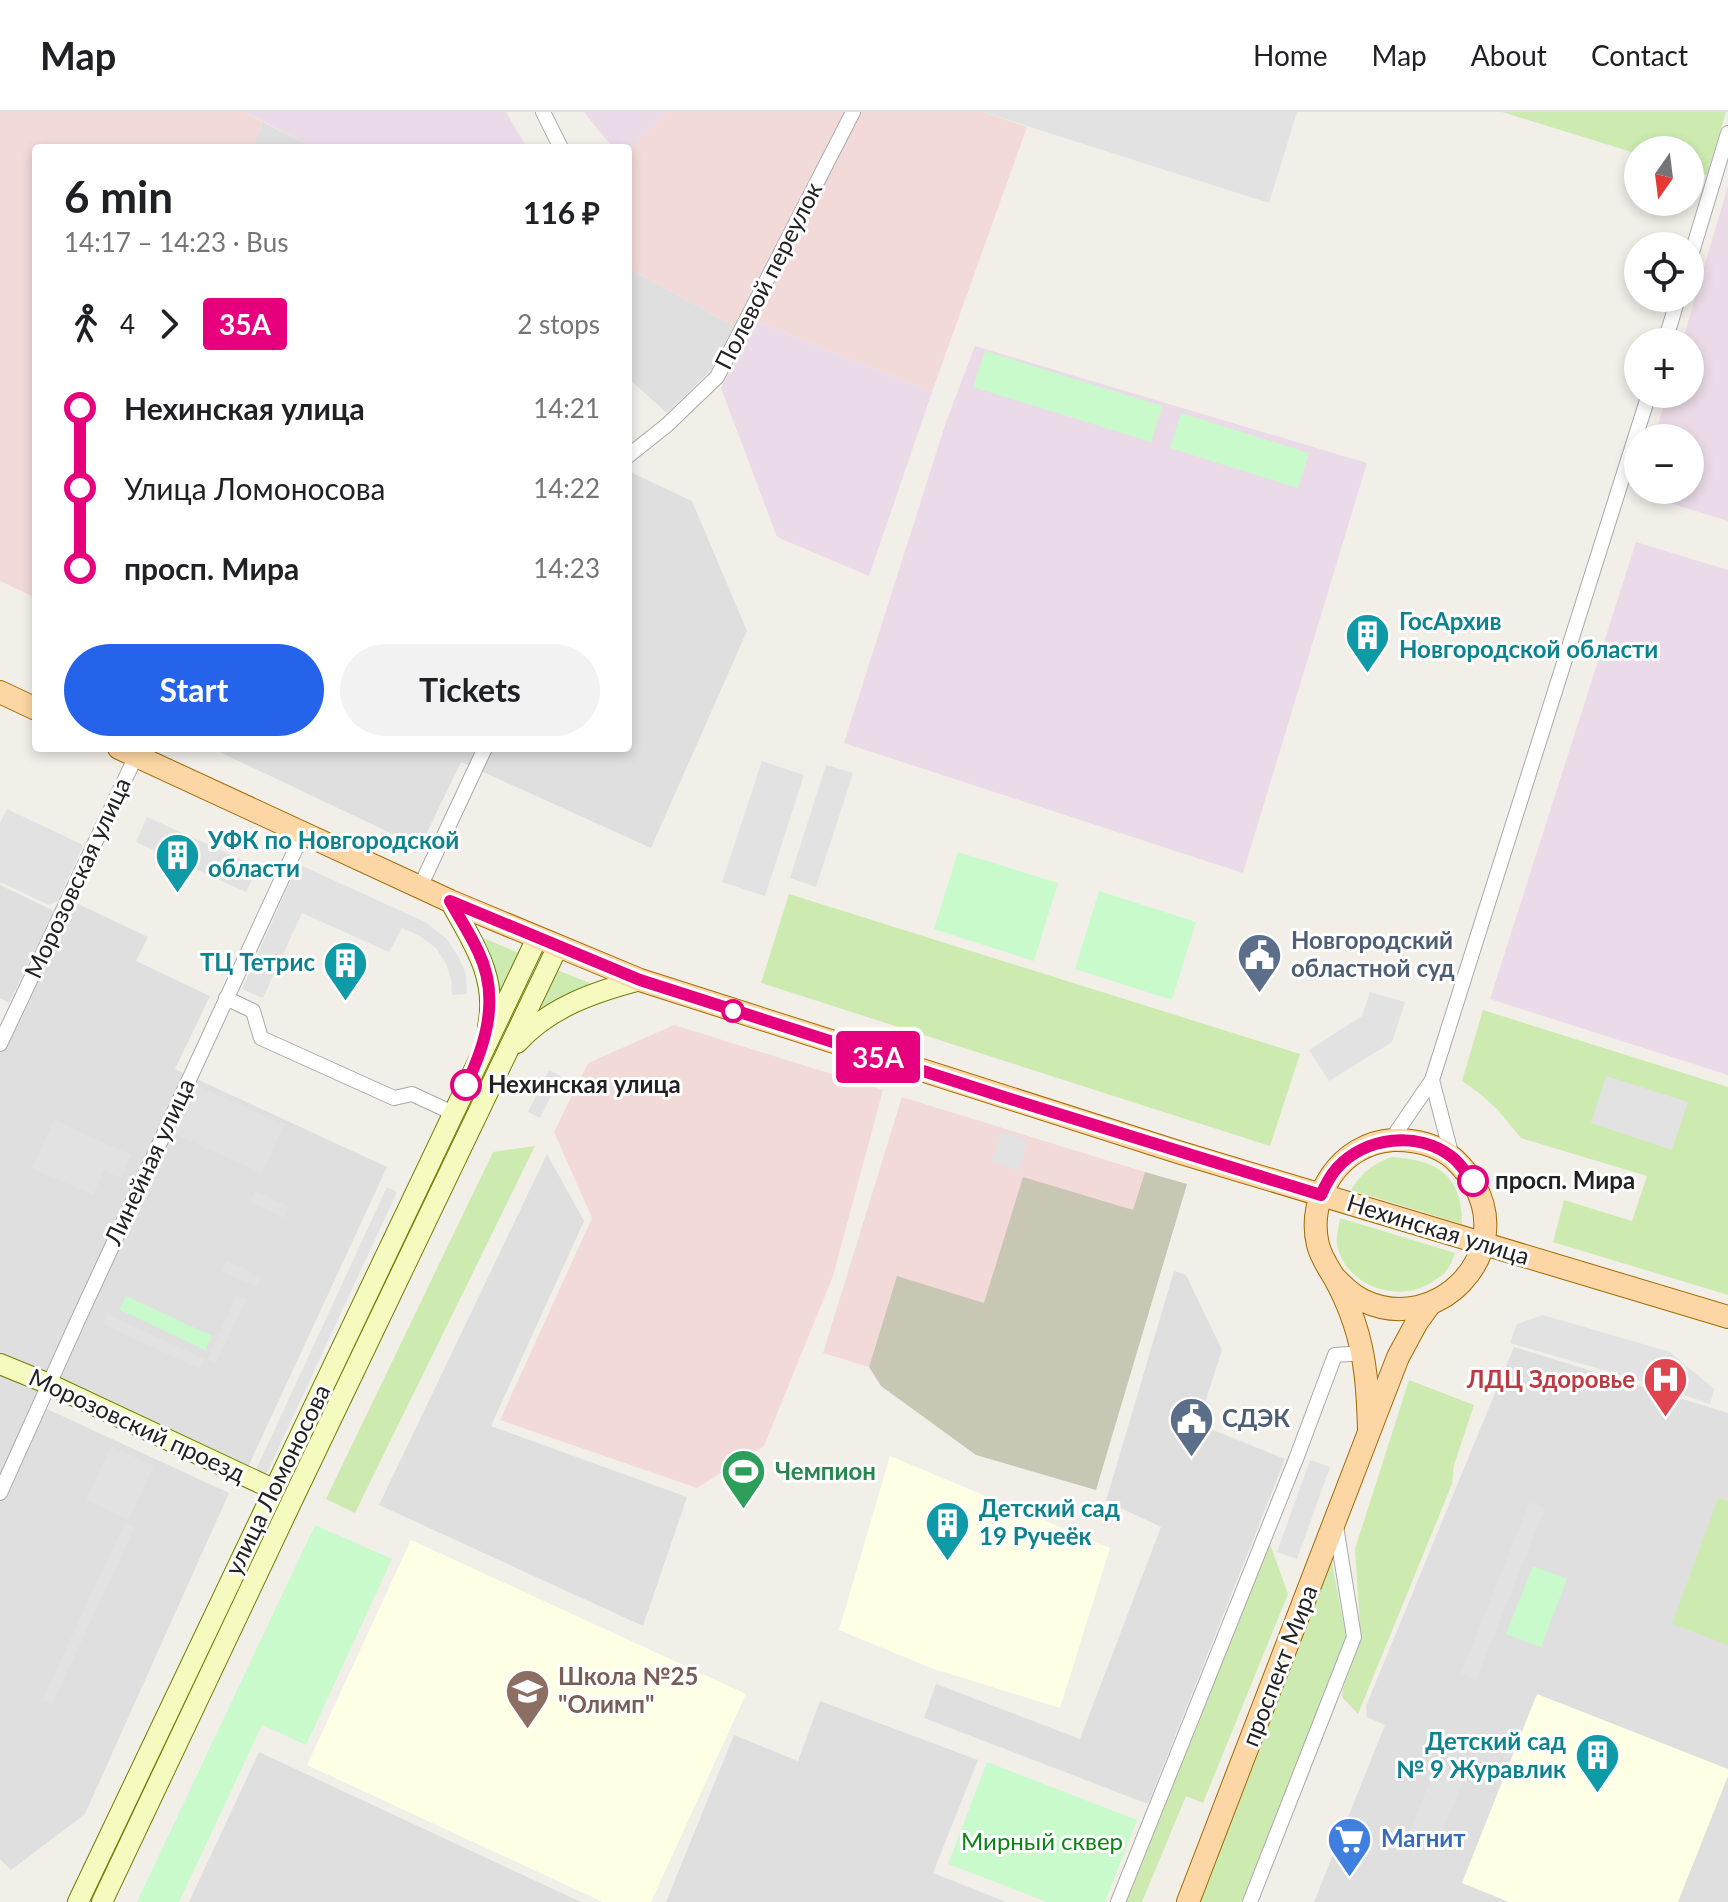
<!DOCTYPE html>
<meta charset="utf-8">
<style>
:root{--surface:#fff;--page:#f2f2f2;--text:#202124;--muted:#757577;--line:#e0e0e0;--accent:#2563eb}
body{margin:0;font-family:Lato,sans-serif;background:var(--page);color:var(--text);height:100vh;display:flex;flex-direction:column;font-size:30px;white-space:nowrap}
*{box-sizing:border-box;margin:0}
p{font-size:26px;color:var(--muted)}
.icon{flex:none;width:44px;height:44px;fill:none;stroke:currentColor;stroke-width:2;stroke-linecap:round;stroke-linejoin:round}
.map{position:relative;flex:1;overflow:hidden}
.side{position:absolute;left:32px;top:32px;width:600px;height:608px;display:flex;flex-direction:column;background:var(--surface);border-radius:8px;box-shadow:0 4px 12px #0003}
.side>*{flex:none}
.badge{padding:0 16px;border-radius:6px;font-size:28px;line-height:52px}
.needle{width:52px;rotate:194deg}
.buttons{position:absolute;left:1624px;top:24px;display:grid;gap:16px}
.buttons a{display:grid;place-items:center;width:80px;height:80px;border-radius:50%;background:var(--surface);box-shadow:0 4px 12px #0003;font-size:40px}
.map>.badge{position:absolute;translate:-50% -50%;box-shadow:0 0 0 4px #fff}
.legs{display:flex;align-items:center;gap:12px;height:88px;padding:0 32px;font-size:26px}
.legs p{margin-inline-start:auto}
.overview{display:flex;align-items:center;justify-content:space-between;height:136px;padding:0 32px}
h1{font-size:44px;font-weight:700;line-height:60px}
.cta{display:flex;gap:16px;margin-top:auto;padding:16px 32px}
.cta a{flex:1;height:92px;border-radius:48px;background:var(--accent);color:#fff;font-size:32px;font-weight:700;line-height:92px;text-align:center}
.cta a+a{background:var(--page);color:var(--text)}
ul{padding:0 32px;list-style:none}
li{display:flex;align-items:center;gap:28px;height:80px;font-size:30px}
li i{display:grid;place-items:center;width:12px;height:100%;margin:0 10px;background:currentColor}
li i::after{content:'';width:20px;height:20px;margin:-10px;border:6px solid;border-radius:50%;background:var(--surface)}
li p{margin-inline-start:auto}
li:first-child i{background:linear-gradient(#0000 50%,currentColor 0)}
li:last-child i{background:linear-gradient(currentColor 50%,#0000 0)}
header{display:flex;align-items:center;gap:48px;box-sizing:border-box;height:112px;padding:0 40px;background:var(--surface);border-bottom:2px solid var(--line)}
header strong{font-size:38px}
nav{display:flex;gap:44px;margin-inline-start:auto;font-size:28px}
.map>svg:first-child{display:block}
.residential{fill:#e0dfdf}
.commercial{fill:#f2dad9}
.industrial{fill:#ebdbe8}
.education{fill:#ffffe5}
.construction{fill:#c7c7b4}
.grass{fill:#cdebb0}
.park{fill:#c8facc}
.parking{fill:#e2e2e2}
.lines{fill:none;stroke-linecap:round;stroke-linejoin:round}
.street-casing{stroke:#a9a9a9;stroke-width:16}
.secondary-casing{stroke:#707d05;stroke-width:22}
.primary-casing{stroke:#a06b00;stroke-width:24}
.street{stroke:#fff;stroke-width:14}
.secondary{stroke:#f7fabf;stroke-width:20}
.primary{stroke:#fcd6a4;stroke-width:22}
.line-1-casing{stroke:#fff;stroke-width:18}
.line-1{stroke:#e6007e;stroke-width:12}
.stop-1-dot{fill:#fff;stroke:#e6007e;stroke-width:4}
.labels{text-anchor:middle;stroke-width:6;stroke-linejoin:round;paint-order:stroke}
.street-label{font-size:24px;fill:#222;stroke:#fff}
.culture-label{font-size:24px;font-weight:bold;fill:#0d838f;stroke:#fff;text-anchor:start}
.service-label{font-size:24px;font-weight:bold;fill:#4e5e75;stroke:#fff;text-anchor:start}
.stop-label{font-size:24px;font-weight:bold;fill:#222;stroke:#fff;text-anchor:start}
.health-label{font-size:24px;font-weight:bold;fill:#be3a42;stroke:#fff;text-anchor:end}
.leisure-label{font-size:24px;font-weight:bold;fill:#27864d;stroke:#fff;text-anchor:start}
.education-label{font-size:24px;font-weight:bold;fill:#785e54;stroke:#fff;text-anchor:start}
.shop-label{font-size:24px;font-weight:bold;fill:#366cbe;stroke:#fff;text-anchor:start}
.park-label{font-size:24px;fill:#0c8416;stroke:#fff}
</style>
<header>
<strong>Map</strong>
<nav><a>Home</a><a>Map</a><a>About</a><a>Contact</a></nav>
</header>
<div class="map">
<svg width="1728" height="1790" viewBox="0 0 1728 1790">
<rect width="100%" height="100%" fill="#f2efe9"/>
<g class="residential">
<path d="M 263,10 L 314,36 L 251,36 Z"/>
<path d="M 628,156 L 734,214 L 711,258 L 667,301 L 628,266 Z"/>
<path d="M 628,359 L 692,389 L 747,519 L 651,736 L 461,650 L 420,735 L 211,636 L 628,636 Z"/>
<path d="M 0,773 L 54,799 L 9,891 L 0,886 Z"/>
<path d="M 76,791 L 148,825 L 136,849 L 210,884 L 175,957 L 387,1055 L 248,1355 L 47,1261 L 34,1291 L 229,1381 L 85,1702 L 11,1758 L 0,1747 L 0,933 L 7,936 Z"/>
<path d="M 547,1042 L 584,1109 L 491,1314 L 687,1385 L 643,1514 L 379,1393 Z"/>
<path d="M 1174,1159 L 1186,1163 L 1222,1238 L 1198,1312 L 1285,1347 L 1148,1692 L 924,1606 L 936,1572 L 1080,1627 L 1161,1415 L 1106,1389 Z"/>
<path d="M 1514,1235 L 1728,1301 L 1728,1790 L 1314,1790 L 1385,1613 L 1367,1605 L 1366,1594 Z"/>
<path d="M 820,1589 L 978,1648 L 933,1761 L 1006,1790 L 666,1790 L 734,1623 L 798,1649 Z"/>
<path d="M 259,1640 L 581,1790 L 189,1790 Z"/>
</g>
<g class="commercial">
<path d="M 0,0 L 245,0 L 263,10 L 251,36 L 36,36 L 36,486 L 0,469 Z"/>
<path d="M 667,0 L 844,0 L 734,214 L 628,156 L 628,38 Z"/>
<path d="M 861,0 L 983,0 L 1027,15 L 932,280 L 755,209 Z"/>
<path d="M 674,913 L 883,978 L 833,1164 L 764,1334 L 697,1376 L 500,1308 L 592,1106 L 554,1020 L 588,951 Z"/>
<path d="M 902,985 L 1145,1060 L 1133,1099 L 984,1191 L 897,1165 L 869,1255 L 823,1241 Z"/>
</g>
<g class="industrial">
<path d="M 245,0 L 506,0 L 527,36 L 314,36 Z"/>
<path d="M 584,0 L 667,0 L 628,38 L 628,36 L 613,36 Z"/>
<path d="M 1728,74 L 1728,409 L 1637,381 L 1638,378 L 1690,378 L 1690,326 L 1654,326 L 1667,282 L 1690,282 L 1690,230 L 1682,230 Z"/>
<path d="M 755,209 L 932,280 L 869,464 L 777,425 L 721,276 Z"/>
<path d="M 975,234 L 1367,351 L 1243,761 L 844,631 L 946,310 Z"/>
<path d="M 1636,430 L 1728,458 L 1728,963 L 1490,887 Z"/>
</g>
<g class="education">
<path d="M 890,1344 L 1110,1436 L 1060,1596 L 931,1556 L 839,1518 Z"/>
<path d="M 411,1428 L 746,1582 L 651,1790 L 603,1790 L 307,1653 Z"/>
<path d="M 1537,1582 L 1728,1657 L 1728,1664 L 1678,1790 L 1509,1790 L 1462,1771 Z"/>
</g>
<path class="construction" d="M 1145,1060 L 1187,1072 L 1096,1378 L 976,1343 L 881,1274 L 869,1255 L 897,1164 L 984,1191 L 1023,1065 L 1133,1098 Z"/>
<g class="grass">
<path d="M 1502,0 L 1726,0 L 1707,63 L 1690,58 L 1690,38 L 1638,38 L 1638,42 Z"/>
<path d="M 789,782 L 1300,942 L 1270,1034 L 761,871 Z"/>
<path d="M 479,824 L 521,842 L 498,891 Z"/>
<path d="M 557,858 L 595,873 L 535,904 Z"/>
<path d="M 526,867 L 533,869 L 395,1157 L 389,1154 Z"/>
<path d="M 1483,898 L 1728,975 L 1728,1183 L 1553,1130 L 1564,1088 L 1632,1109 L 1647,1064 L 1521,1026 L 1497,997 L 1479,981 L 1462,969 Z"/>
<path d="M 535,1034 L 355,1401 L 326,1387 L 493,1040 Z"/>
<path d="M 1392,1045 C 1437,1048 1462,1063 1462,1112 L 1351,1078 C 1362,1060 1373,1052 1392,1045 Z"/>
<path d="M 1340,1106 L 1455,1141 C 1453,1146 1451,1153 1447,1158 C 1444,1163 1437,1166 1432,1170 C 1398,1193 1344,1173 1337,1132 C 1336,1124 1339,1115 1340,1106 Z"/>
<path d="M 380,1172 L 386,1176 L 107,1762 L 101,1759 Z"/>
<path d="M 1409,1268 L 1474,1293 L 1454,1353 L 1452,1372 L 1358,1602 L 1342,1585 L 1343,1576 L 1361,1528 L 1355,1437 Z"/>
<path d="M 1718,1386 L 1728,1389 L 1728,1533 L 1672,1512 Z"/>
<path d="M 1270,1432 L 1288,1482 L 1203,1691 L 1186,1684 L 1142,1790 L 1125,1790 Z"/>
<path d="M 1331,1446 L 1347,1530 L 1241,1790 L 1200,1790 Z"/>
</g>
<g class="park">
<path d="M 985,239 L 1162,294 L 1151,330 L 973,275 Z"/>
<path d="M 1181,301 L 1309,341 L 1298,376 L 1170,336 Z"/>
<path d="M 958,740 L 1058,771 L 1034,849 L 934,817 Z"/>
<path d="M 1099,779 L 1196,810 L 1172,888 L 1075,857 Z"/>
<path d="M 126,1184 L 212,1224 L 205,1238 L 114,1195 L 119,1198 Z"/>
<path d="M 315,1413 L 392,1447 L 306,1633 L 262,1613 L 179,1790 L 137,1790 Z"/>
<path d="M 1533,1454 L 1567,1467 L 1541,1535 L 1506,1522 Z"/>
<path d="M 987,1650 L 1137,1708 L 1105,1790 L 1047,1790 L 948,1752 Z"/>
</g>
<g class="parking">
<path d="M 983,0 L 1297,0 L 1269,91 Z"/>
<path d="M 762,649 L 804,663 L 765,784 L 722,770 Z"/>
<path d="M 826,653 L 853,661 L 816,775 L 790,766 Z"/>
<path d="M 7,697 L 83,733 L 58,789 L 49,793 L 0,770 L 0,711 Z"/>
<path d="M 147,705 L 258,755 L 246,780 L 136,730 Z"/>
<path d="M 298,752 L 425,810 L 446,826 L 458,844 L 466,862 L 467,882 L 452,883 L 451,867 L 446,852 L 436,836 L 420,824 L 402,816 L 389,840 L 302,801 L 263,886 L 242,877 Z"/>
<path d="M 1370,880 L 1405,890 L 1392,930 L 1329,969 L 1309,938 L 1362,904 Z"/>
<path d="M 549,958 L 561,964 L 540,1006 L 528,1000 Z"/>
<path d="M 1606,964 L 1688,990 L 1672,1038 L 1591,1011 Z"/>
<path d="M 196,973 L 284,1012 L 262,1061 L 174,1022 Z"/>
<path d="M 54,1008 L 131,1043 L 121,1066 L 104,1059 L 93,1083 L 32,1056 Z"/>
<path d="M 1001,1020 L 1028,1028 L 1019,1059 L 991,1050 Z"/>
<path d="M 387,1075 L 397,1080 L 264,1367 L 254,1362 Z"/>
<path d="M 255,1079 L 290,1095 L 285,1106 L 250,1090 Z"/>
<path d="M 227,1149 L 262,1165 L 257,1175 L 222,1159 Z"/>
<path d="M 237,1183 L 247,1187 L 216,1251 L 207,1247 Z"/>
<path d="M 107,1202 L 204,1247 L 200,1257 L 103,1212 Z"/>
<path d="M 1543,1203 L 1670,1240 L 1714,1277 L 1710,1292 L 1658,1274 L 1510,1231 L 1517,1212 Z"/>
<path d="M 111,1334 L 154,1354 L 128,1408 L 86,1388 Z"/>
<path d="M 1310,1348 L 1330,1355 L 1297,1447 L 1277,1440 Z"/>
<path d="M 1530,1390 L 1545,1396 L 1476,1568 L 1461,1562 Z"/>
<path d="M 125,1410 L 135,1415 L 52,1592 L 42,1588 Z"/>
<path d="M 1437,1651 L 1466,1662 L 1435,1738 L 1407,1727 Z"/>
</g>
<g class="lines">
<defs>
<g id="street">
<path d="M 543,0 L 561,36"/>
<path d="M 1690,147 L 1728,21"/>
<path d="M 1665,230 L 1678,186"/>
<path d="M 628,344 L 667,313 L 717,265 L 853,0"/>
<path d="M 420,775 L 485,636"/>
<path d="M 226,886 L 253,899 L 261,926 L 394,986 L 412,982 L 453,1001"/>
<path d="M 0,932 L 136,644"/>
<path d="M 1432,968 L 1452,1045"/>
<path d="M 1391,1028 L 1432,968 L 1649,282"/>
<path d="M 0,1381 L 78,1208 L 303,721"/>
<path d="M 1118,1790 L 1296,1347 L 1335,1243 L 1363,1241"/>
<path d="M 1250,1790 L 1354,1525 L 1336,1414"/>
</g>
<g id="secondary">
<path d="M 450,789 C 473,831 498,865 488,915"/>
<path d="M 517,931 C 550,895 594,880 640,868"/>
<path d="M 0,1252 L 49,1272 L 273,1377"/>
<path d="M 78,1790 L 537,826"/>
<path d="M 102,1790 L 290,1393 L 558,834"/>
</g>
<g id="primary">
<path d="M 0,580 L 36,597"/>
<path d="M 119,636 L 450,789 L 640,868 L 1178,1040 L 1728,1205"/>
<path d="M 1335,1166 C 1344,1175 1352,1183 1364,1189 C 1437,1223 1515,1143 1474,1072 C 1470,1063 1462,1055 1455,1048 C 1439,1033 1414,1027 1393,1028 C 1341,1031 1306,1084 1318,1133 C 1321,1145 1328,1155 1334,1165 C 1342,1179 1349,1195 1354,1210 C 1366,1245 1368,1281 1369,1318"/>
<path d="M 1188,1790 L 1398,1245 L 1417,1210 L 1430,1192"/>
</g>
</defs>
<use href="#street" class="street-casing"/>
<use href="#secondary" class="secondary-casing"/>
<use href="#primary" class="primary-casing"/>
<use href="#street" class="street"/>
<use href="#secondary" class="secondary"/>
<use href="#primary" class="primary"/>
</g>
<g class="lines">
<defs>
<path id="line-1" d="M 466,973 C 487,930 500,884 478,839 C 470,822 459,805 450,789 L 640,868 L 1004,985 L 1321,1083 C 1325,1074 1330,1064 1337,1056 C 1365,1025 1418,1018 1452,1045 C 1460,1051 1466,1061 1473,1069"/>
</defs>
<use href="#line-1" class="line-1-casing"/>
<use href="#line-1" class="line-1"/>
</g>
<defs>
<symbol id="building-pin" viewBox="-11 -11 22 30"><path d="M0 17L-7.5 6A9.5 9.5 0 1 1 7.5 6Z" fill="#0f9aa8" stroke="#fff"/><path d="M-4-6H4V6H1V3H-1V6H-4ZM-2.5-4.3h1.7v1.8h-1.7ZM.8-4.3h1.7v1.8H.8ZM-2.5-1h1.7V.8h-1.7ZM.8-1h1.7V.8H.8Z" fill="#fff"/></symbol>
<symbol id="civic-pin" viewBox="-11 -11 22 30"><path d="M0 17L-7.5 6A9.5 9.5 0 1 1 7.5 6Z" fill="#5c6f8a" stroke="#fff"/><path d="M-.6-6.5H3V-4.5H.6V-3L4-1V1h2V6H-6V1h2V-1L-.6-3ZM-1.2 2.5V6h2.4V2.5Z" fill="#fff"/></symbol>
<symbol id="hospital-pin" viewBox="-11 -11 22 30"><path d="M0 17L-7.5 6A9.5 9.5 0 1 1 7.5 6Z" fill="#e0444e" stroke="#fff"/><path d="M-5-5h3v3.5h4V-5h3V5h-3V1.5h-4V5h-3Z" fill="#fff"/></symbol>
<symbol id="stadium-pin" viewBox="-11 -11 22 30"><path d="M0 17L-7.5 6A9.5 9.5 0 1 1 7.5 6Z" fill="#2e9e5b" stroke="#fff"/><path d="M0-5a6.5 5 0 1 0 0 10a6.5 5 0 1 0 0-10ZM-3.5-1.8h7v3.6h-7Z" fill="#fff"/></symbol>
<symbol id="school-pin" viewBox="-11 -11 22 30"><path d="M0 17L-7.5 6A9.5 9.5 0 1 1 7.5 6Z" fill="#8d6e63" stroke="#fff"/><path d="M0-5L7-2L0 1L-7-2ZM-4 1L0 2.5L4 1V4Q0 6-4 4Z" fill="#fff"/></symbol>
<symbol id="supermarket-pin" viewBox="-11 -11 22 30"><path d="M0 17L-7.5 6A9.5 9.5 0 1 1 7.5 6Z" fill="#3f7fe0" stroke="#fff"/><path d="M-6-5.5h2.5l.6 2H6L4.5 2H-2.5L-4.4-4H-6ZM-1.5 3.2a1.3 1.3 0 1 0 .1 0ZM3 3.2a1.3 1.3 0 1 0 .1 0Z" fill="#fff"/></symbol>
</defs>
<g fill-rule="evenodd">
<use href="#building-pin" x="1342" y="498" width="51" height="69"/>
<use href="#building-pin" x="152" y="718" width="51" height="69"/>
<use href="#civic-pin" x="1234" y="818" width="51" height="69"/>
<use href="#building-pin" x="320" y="826" width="51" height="69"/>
<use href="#hospital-pin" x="1640" y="1242" width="51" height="69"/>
<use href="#civic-pin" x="1166" y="1282" width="51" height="69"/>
<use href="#stadium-pin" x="718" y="1334" width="51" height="69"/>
<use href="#building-pin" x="922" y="1386" width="51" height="69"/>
<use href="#school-pin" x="502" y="1554" width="51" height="69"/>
<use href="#building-pin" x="1572" y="1618" width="51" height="69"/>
<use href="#supermarket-pin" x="1324" y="1702" width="51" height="69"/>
</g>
<g class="stop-1-dot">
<circle cx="733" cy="899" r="10"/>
<circle cx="466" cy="973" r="14"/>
<circle cx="1473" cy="1069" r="14"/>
</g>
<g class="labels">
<g class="street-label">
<text transform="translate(769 164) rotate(-63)" y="8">Полевой переулок</text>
<text transform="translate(78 766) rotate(-65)" y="8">Морозовская улица</text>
<text transform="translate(150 1050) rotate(-65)" y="8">Линейная улица</text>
<text transform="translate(1438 1118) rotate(17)" y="8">Нехинская улица</text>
<text transform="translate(137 1314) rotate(25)" y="8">Морозовский проезд</text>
<text transform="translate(278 1368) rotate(-64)" y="8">улица Ломоносова</text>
<text transform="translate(1280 1554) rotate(-69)" y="8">проспект Мира</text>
</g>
<g class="culture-label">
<text x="1399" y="518">ГосАрхив<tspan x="1399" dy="28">Новгородской области</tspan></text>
<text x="208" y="737">УФК по Новгородской<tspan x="208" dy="28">области</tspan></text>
<text x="315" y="859" text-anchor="end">ТЦ Тетрис</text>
<text x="979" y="1405">Детский сад<tspan x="979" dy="28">19 Ручеёк</tspan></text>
<text x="1566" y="1638" text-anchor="end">Детский сад<tspan x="1566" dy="28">№ 9 Журавлик</tspan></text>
</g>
<g class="service-label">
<text x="1291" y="837">Новгородский<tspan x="1291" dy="28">областной суд</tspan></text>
<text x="1222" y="1315">СДЭК</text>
</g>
<g class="stop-label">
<text x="488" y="981">Нехинская улица</text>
<text x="1495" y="1077">просп. Мира</text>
</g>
<g class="health-label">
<text x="1635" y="1276">ЛДЦ Здоровье</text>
</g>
<g class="leisure-label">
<text x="775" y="1368">Чемпион</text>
</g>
<g class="education-label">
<text x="558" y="1573">Школа №25<tspan x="558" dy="28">"Олимп"</tspan></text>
</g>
<g class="shop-label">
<text x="1381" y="1735">Магнит</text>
</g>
<g class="park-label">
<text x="1042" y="1738">Мирный сквер</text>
</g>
</g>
</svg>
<div class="buttons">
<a><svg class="needle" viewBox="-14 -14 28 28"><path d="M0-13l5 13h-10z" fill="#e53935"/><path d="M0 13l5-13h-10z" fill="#757577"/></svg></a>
<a><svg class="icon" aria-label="locate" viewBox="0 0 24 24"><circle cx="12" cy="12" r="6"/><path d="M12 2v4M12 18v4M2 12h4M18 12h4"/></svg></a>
<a>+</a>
<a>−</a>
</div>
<b class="badge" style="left:878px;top:945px;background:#e6007e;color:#fff">35А</b>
<section class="side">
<div class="overview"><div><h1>6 min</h1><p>14:17 – 14:23 · Bus</p></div><b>116 ₽</b></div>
<div class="legs"><svg class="icon" aria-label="walk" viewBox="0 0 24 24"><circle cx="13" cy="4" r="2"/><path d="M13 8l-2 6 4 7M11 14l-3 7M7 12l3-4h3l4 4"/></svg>4<svg class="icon" aria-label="forward" viewBox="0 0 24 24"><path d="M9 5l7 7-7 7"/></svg><b class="badge" style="background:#e6007e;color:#fff">35А</b><p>2 stops</p></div>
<ul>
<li><i style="color:#e6007e"></i><b>Нехинская улица</b><p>14:21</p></li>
<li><i style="color:#e6007e"></i><span>Улица Ломоносова</span><p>14:22</p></li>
<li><i style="color:#e6007e"></i><b>просп. Мира</b><p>14:23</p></li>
</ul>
<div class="cta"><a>Start</a><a>Tickets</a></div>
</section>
</div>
